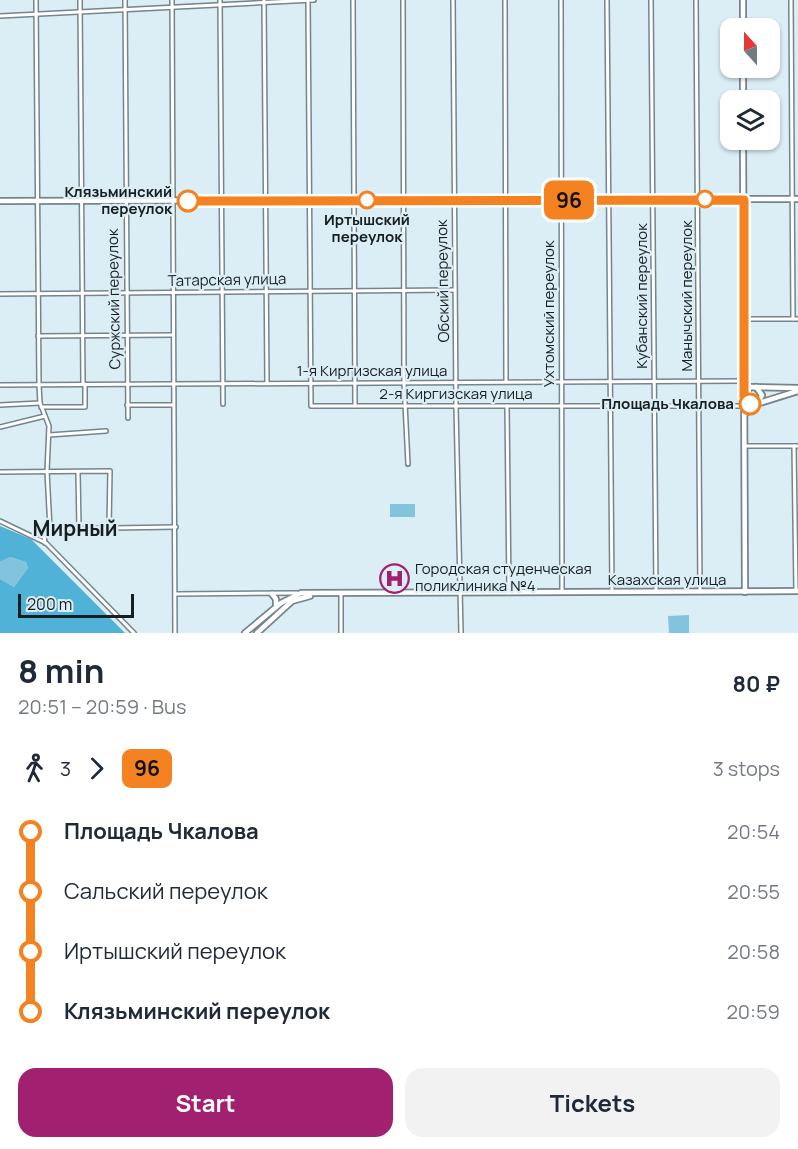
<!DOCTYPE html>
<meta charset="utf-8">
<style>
:root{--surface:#fff;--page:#f2f2f3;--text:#1f2937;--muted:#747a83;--accent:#a22070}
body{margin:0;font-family:Manrope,sans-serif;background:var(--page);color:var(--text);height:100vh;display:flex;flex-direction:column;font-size:22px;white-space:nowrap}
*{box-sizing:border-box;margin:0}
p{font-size:20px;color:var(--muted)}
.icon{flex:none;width:33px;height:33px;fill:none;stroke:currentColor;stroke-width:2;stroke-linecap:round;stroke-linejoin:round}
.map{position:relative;height:633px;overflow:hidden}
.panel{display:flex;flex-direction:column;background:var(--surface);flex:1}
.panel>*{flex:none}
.badge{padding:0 12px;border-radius:9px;font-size:21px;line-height:39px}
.needle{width:39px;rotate:339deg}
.fabs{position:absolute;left:720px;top:18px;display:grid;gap:12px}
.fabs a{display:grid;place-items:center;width:60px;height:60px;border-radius:12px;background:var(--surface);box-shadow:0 2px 4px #0004;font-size:30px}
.scale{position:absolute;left:18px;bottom:15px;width:116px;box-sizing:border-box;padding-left:6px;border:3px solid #171e20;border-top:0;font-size:16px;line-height:21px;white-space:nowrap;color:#171e20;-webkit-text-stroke:4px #dbedf5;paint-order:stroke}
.map>.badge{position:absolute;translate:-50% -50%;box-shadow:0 0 0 3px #fff}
.legs{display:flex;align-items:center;gap:9px;height:66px;padding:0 18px;font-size:20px}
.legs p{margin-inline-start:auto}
.headline{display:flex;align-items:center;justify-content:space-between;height:102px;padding:0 18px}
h1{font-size:33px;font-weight:700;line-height:45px}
.button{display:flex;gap:12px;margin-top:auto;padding:12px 18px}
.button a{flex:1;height:69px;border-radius:18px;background:var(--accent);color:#fff;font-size:24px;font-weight:700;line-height:69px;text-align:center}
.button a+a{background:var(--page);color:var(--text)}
ul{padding:0 18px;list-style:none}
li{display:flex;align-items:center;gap:21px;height:60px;font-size:22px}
li i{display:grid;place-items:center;width:9px;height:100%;margin:0 8px;background:currentColor}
li i::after{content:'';width:15px;height:15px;margin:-8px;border:4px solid;border-radius:50%;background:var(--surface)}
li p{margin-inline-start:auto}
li:first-child i{background:linear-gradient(#0000 50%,currentColor 0)}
li:last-child i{background:linear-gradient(currentColor 50%,#0000 0)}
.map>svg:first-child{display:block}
.green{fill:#82c3de}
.forest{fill:#50b2d7}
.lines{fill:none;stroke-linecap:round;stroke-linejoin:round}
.street-casing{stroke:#74858c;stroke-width:6}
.secondary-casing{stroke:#74858c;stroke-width:8}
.street{stroke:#fff;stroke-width:3}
.secondary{stroke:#fff;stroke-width:4.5}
.line-1-casing{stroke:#fff;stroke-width:14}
.line-1{stroke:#f58220;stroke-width:9}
.stop-1-dot{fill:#fff;stroke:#f58220;stroke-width:3}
.labels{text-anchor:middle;stroke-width:4.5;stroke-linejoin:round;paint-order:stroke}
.stop-label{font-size:15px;font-weight:bold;fill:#171e20;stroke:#dbedf5;text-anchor:end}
.street-label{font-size:15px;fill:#171e20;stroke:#dbedf5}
.poi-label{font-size:15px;fill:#171e20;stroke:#dbedf5;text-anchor:start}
.district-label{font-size:21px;font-weight:bold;fill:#171e20;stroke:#dbedf5}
</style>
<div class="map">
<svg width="798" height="633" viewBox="0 0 798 633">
<rect width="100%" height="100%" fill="#dbedf5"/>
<g class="green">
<rect x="390" y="504" width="25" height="13"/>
<path d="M 10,557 L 26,562 L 28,568 L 14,587 L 0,579 L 0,562 Z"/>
<path d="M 689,615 L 689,633 L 669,633 L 668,616 Z"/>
</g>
<path class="forest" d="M 0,526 L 31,539 L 125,633 L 0,633 L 0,579 L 14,587 L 28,568 L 26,562 L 10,557 L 0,562 Z"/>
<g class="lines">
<defs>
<g id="street">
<path d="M 36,0 L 39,385 L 40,403 L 49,426 L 47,471 L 50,529"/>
<path d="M 80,0 L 83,384"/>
<path d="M 125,0 L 128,418"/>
<path d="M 172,0 L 175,633"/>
<path d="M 220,0 L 223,404"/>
<path d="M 264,0 L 267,383"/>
<path d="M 308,0 L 311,406 L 745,406"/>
<path d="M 353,0 L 355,406"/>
<path d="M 403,0 L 404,383 L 408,464"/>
<path d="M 453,0 L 456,406 L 461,633"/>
<path d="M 505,0 L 506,382"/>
<path d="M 561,0 L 562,592"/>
<path d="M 607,0 L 612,592"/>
<path d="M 651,0 L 656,592"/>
<path d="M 696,0 L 700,592"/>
<path d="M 791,0 L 793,319"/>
<path d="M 0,16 L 314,0"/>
<path d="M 0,294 L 454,290"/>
<path d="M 744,319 L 798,319"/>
<path d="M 38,336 L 173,335"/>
<path d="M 0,385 L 743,381"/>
<path d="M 0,405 L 40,403"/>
<path d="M 127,405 L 173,405"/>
<path d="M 507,406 L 509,593"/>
<path d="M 41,407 L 85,407 L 85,384"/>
<path d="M 0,427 L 45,416"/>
<path d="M 49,435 L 106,431"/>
<path d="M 744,446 L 798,446"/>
<path d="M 794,446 L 796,591"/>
<path d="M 0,472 L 110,471 L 109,527"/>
<path d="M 78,472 L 79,528"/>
<path d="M 0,521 L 46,543 L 134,633"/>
<path d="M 45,543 L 44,536 L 50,529 L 176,527"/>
<path d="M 176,594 L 297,593"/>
<path d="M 341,633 L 341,594"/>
</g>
<g id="secondary">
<path d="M 743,0 L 743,28"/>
<path d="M 743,68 L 743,100"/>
<path d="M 743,140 L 745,592"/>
<path d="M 0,201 L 798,199"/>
<path d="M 756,387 L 762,395 L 758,403"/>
<path d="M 745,392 L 751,387 L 798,388"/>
<path d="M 746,413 L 753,405 L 798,391"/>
<path d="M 272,594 L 276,599 L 276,605"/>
<path d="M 245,633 L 281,603 L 301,593 L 798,591"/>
<path d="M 257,633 L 292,601 L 310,596"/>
</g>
</defs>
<use href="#street" class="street-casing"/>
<use href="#secondary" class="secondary-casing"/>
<use href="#street" class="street"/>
<use href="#secondary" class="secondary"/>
</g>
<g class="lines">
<defs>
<path id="line-1" d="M 188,201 L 744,200 L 744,397 L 750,404"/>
</defs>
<use href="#line-1" class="line-1-casing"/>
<use href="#line-1" class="line-1"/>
</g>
<defs>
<symbol id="hospital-ring" viewBox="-11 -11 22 22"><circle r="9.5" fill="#dbedf5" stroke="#a22070" stroke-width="1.5"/><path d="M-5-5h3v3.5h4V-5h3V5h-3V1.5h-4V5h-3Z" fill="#a22070"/></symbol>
</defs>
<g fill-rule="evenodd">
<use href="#hospital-ring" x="378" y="562" width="33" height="33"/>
</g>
<g class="stop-1-dot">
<circle cx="705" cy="199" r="8"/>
<circle cx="367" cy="200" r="8"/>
<circle cx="188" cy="201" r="10"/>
<circle cx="750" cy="404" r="10"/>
</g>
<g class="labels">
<g class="stop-label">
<text x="172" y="197">Клязьминский<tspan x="172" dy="17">переулок</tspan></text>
<text x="367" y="225" text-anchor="middle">Иртышский<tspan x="367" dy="17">переулок</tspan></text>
<text x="734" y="409">Площадь Чкалова</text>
</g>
<g class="street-label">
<text transform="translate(227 280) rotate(-1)" y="5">Татарская улица</text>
<text transform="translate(443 281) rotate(-91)" y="5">Обский переулок</text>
<text transform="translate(642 296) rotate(-90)" y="5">Кубанский переулок</text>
<text transform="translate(687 296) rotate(-90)" y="5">Манычский переулок</text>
<text transform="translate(114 299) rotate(-91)" y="5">Суржский переулок</text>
<text transform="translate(549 314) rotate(-90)" y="5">Ухтомский переулок</text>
<text x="372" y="376">1-я Киргизская улица</text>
<text x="456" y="399">2-я Киргизская улица</text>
<text x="667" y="585">Казахская улица</text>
</g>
<g class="poi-label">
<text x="415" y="574">Городская студенческая<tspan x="415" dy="17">поликлиника №4</tspan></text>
</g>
<g class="district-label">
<text x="75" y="536">Мирный</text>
</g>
</g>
</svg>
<div class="fabs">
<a><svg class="needle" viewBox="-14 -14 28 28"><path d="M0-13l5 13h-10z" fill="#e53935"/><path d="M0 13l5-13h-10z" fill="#747a83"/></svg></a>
<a><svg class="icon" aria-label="layers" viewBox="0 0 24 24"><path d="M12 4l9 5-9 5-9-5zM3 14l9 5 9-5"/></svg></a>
</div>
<div class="scale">200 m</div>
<b class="badge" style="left:569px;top:200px;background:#f58220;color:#111">96</b>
</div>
<section class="panel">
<div class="headline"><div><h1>8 min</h1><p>20:51 – 20:59 · Bus</p></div><b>80 ₽</b></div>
<div class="legs"><svg class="icon" aria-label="walk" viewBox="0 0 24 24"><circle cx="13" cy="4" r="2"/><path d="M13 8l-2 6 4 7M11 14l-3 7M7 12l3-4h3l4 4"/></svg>3<svg class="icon" aria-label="forward" viewBox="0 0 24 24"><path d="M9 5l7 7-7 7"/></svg><b class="badge" style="background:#f58220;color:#111">96</b><p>3 stops</p></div>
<ul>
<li><i style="color:#f58220"></i><b>Площадь Чкалова</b><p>20:54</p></li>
<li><i style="color:#f58220"></i><span>Сальский переулок</span><p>20:55</p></li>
<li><i style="color:#f58220"></i><span>Иртышский переулок</span><p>20:58</p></li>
<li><i style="color:#f58220"></i><b>Клязьминский переулок</b><p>20:59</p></li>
</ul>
<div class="button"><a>Start</a><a>Tickets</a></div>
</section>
